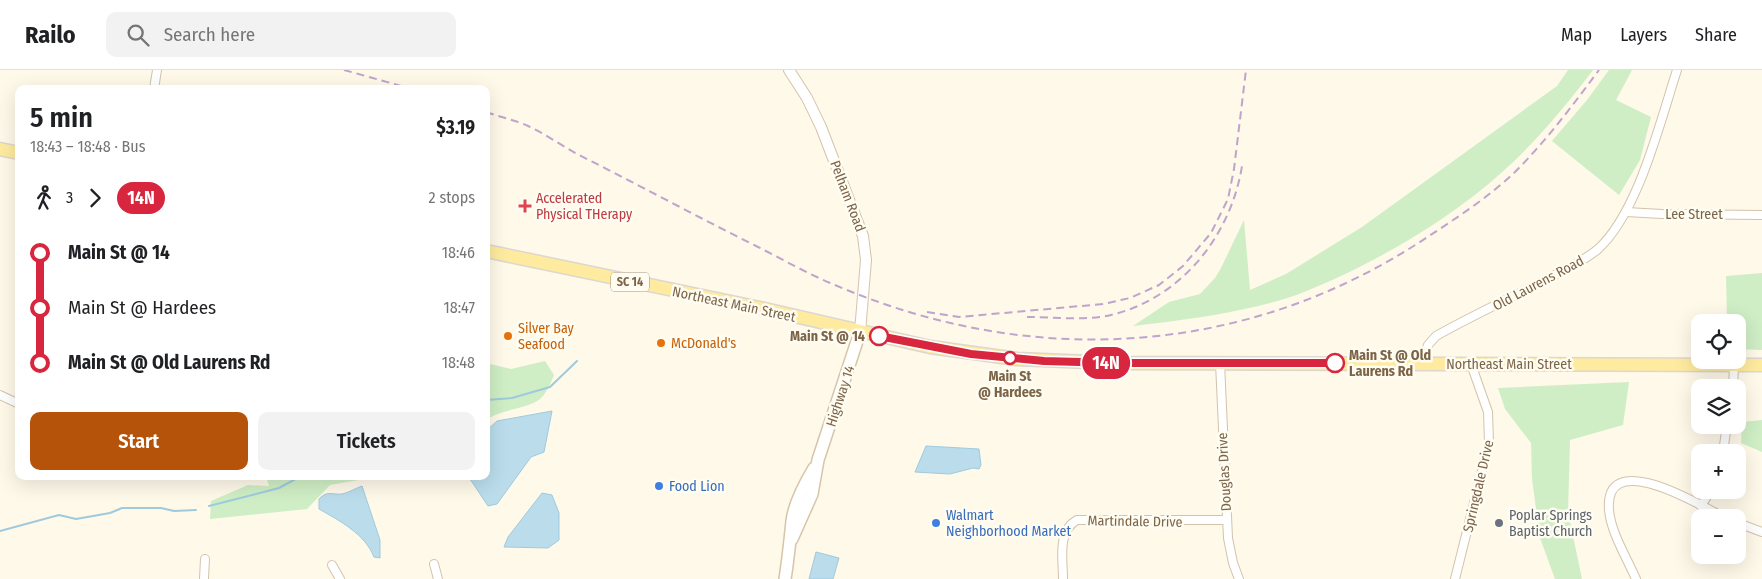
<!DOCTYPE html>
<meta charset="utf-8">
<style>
:root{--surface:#fff;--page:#f2f2f2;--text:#202124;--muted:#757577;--line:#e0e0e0;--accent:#b45309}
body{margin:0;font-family:"Fira Sans Condensed",sans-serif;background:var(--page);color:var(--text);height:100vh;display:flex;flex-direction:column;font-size:19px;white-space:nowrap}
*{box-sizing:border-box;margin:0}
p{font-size:16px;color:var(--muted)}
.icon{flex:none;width:28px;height:28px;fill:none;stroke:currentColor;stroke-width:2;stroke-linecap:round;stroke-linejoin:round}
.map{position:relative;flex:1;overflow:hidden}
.side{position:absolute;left:15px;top:15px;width:475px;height:395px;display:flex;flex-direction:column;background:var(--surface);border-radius:10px;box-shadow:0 5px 20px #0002}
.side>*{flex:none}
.badge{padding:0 10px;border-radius:16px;font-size:18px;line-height:32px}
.tools{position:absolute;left:1691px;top:244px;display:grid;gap:10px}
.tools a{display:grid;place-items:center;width:55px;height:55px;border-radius:10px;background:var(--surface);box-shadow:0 5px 20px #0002;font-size:25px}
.map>.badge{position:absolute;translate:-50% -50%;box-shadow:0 0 0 2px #fff}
.legs{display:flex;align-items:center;gap:8px;height:55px;padding:0 15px;font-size:16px}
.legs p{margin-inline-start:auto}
.summary{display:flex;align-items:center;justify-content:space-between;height:85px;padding:0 15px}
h1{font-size:28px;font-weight:600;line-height:38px}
.button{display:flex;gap:10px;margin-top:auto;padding:10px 15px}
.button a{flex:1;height:58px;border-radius:10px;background:var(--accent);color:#fff;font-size:20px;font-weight:600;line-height:58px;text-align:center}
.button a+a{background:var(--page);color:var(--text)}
ul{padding:0 15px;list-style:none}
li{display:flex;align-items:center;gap:18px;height:55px;font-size:19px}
li i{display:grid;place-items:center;width:8px;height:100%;margin:0 6px;background:currentColor}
li i::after{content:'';width:12px;height:12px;margin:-6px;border:4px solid;border-radius:50%;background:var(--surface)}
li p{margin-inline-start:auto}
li:first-child i{background:linear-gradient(#0000 50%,currentColor 0)}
li:last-child i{background:linear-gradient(currentColor 50%,#0000 0)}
header{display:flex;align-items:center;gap:30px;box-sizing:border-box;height:70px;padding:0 25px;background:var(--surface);border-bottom:1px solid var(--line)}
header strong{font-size:24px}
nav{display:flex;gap:28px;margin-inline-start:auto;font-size:18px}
.search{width:350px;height:45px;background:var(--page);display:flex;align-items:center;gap:12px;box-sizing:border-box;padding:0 18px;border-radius:10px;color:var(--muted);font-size:19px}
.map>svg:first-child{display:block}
.green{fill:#cfeec5}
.water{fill:#badceb;stroke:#9fcade}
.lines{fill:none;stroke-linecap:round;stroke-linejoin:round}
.stream{stroke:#9fcade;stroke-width:2}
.minor-casing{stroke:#d3c3ac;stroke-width:10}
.tertiary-casing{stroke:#d3c3ac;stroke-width:12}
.secondary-casing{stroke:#d6c5a9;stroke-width:14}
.primary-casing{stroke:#ddd7d0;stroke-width:15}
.minor{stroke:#fff;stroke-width:8}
.tertiary{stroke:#fff;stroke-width:10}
.secondary{stroke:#fff;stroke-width:11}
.primary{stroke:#ffeb9f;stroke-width:12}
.rail{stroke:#bfa4cb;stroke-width:2;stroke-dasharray:8 5;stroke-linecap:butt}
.line-1-casing{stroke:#fff;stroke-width:11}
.line-1{stroke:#d7263d;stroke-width:8}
.health-dot{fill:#e0444e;stroke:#fffcf1;stroke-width:2}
.food-dot{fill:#e8710a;stroke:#fffcf1;stroke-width:2}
.stop-1-dot{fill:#fff;stroke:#d7263d;stroke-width:2.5}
.shop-dot{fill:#3f7fe0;stroke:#fffcf1;stroke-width:2}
.worship-dot{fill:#6b7280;stroke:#fffcf1;stroke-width:2}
.labels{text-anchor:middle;stroke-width:5;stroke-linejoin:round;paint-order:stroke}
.shield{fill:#fffcf1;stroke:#a3927b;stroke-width:1}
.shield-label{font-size:12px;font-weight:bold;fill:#7c6449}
.street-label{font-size:14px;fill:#7c6449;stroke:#fffcf1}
.health-label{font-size:14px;fill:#be3a42;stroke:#fffcf1;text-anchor:start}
.food-label{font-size:14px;fill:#c56008;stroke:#fffcf1;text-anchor:start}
.stop-label{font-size:14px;font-weight:bold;fill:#7c6449;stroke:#fffcf1;text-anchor:end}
.shop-label{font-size:14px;fill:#366cbe;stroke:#fffcf1;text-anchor:start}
.worship-label{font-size:14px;fill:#5b616d;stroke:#fffcf1;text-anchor:start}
</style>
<header>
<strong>Railo</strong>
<div class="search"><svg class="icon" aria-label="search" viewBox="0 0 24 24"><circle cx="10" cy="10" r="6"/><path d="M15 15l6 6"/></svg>Search here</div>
<nav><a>Map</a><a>Layers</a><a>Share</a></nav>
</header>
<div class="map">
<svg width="1762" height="509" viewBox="0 0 1762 509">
<rect width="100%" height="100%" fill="#fef9e9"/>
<g class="green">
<path d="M 1568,0 L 1593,0 C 1565,37 1534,74 1500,104 C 1445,153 1368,197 1299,224 C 1250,242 1185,250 1133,256 L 1169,232 L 1200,224 L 1215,208 L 1221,198 L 1244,150 L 1250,220 L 1286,204 L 1362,157 L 1557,16 Z"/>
<path d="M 1609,0 L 1632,0 L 1616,30 L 1651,47 L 1640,90 L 1619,125 L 1552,71 L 1587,30 Z"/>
<path d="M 1762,203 L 1762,280 L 1738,279 L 1738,252 L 1727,252 L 1726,206 Z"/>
<path d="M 545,291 L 554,305 C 551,312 548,320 543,326 C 533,339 502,338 486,350 L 486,293 L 511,299 Z"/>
<path d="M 1629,312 L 1623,355 L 1570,370 L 1568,442 L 1582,509 L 1555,509 L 1540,468 L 1532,409 L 1531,373 L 1505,339 L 1498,318 Z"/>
<path d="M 1762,350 L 1762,382 L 1741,373 L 1742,352 Z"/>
<path d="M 266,406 L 381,406 L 330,415 L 307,439 L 210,449 L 211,431 L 248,415 L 269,416 Z"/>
</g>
<g class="water">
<path d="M 552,341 L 544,382 L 531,387 L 497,434 L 488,436 L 470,409 L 471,406 L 486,406 L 486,361 L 497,351 Z"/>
<path d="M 926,376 L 979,379 L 981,395 L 979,399 L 973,398 L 950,404 L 915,402 Z"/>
<path d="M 362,416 L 380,470 L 380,488 L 374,487 C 365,464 340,451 319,439 L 319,429 C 328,420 331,425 342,424 C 348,423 356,418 362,416 Z"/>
<path d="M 542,423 L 552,425 L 559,443 L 559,470 L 548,478 L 504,477 L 508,467 Z"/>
<path d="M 816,482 L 839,488 L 833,509 L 809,509 Z"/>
</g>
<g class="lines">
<g class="stream">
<path d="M 486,330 L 512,328 L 550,317 L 577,291"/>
<path d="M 209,436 L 279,418 L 301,406"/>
<path d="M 0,461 L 59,445 L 76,449 L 110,443 L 122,438 L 161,438 L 174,441 L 196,440"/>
</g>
<defs>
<g id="minor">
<path d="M 154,19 L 157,0"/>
<path d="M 1626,142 L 1662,144 L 1762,145"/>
<path d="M 1220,293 L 1228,468 L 1233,493 L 1239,509"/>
<path d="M 1422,294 L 1428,275 L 1436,266 C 1473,245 1513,227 1551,207 C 1567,199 1583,191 1597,180 C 1638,144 1660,52 1677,0"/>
<path d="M 1733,318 L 1734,295"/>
<path d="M 0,325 L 19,334"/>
<path d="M 1723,382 L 1727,355"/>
<path d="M 1701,436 L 1711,420"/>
<path d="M 1738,453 L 1762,462"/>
<path d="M 434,494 L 438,509"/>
<path d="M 332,495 L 340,509"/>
<path d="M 204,509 L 205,489"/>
<path d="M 1063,509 C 1063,489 1057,461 1077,450 L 1227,450"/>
<path d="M 1455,509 L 1489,373 L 1488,342 L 1471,294"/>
<path d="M 1636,509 C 1627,488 1611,463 1609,440 C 1604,376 1702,436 1725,448"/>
</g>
<path id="tertiary" d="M 789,0 L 807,28 L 821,57 L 863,166 L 866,190 L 860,262"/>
<g id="secondary">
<path d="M 792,469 L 812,424 L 818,390 L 860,262"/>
<path d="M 785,509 C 788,490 790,471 792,451 C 794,434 805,413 814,398"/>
</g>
<g id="primary">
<path d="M 0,79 L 19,83"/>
<path d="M 486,181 L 760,238 L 930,277 L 1017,289 L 1115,293 L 1762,295"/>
</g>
</defs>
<use href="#minor" class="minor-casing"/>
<use href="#tertiary" class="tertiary-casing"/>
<use href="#secondary" class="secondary-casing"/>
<use href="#primary" class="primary-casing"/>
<use href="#minor" class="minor"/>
<use href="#tertiary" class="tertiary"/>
<use href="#secondary" class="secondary"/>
<use href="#primary" class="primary"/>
<g class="rail">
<path d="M 344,0 L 412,19"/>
<path d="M 486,42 C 500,47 515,50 528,56 C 545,64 561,75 577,84 C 637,114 696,146 756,176 C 782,189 808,204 835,215 C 1033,300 1249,287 1429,166 C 1458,147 1490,126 1515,102 C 1546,71 1573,35 1599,0"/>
<path d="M 927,242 L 959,247 L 1103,234 L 1130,228 L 1159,215 L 1183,196 L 1211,163 L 1228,129 L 1234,99 L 1246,0"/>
<path d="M 1027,247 C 1053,247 1085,251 1111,245 C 1182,228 1231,165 1242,96"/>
</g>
</g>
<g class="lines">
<defs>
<path id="line-1" d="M 879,266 L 971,284 L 1044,291 L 1115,293 L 1335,293"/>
</defs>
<use href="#line-1" class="line-1-casing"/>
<use href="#line-1" class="line-1"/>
</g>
<path class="health-dot" d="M522.5 128.5h5v5h5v5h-5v5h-5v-5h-5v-5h5z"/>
<g class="food-dot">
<circle cx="508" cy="266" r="5"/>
<circle cx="661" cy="273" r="5"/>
</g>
<g class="stop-1-dot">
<circle cx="879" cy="266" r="9"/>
<circle cx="1010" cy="288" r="6"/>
<circle cx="1335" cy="293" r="9"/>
</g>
<g class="shop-dot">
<circle cx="659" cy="416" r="5"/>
<circle cx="936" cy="453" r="5"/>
</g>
<circle class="worship-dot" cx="1499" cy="453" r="5"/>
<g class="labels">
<rect class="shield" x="611" y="202.5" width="38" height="19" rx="4"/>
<g class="shield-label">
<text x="630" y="216">SC 14</text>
</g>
<g class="street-label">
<text transform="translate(848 126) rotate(69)" y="5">Pelham Road</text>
<text x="1694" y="149">Lee Street</text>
<text transform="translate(1538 213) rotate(-28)" y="5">Old Laurens Road</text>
<text transform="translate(734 234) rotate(12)" y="5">Northeast Main Street</text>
<text x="1509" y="299">Northeast Main Street</text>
<text transform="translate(840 326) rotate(-72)" y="5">Highway 14</text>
<text transform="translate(1224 402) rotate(-93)" y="5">Douglas Drive</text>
<text transform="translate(1478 416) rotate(-77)" y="5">Springdale Drive</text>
<text transform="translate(1135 451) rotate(1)" y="5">Martindale Drive</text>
</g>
<g class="health-label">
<text x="536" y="133">Accelerated<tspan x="536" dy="16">Physical THerapy</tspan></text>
</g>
<g class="food-label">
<text x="518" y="263">Silver Bay<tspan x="518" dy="16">Seafood</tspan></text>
<text x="671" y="278">McDonald's</text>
</g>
<g class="stop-label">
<text x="865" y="271">Main St @ 14</text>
<text x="1349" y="290" text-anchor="start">Main St @ Old<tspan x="1349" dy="16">Laurens Rd</tspan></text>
<text x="1010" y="311" text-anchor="middle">Main St<tspan x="1010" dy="16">@ Hardees</tspan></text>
</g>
<g class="shop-label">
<text x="669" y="421">Food Lion</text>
<text x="946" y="450">Walmart<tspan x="946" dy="16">Neighborhood Market</tspan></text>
</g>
<g class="worship-label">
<text x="1509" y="450">Poplar Springs<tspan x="1509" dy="16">Baptist Church</tspan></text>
</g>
</g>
</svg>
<div class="tools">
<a><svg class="icon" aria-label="locate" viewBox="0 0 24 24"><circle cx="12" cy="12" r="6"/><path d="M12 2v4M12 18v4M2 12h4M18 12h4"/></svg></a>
<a><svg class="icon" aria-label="layers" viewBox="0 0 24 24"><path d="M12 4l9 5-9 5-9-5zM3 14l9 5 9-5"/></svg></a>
<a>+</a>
<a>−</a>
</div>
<b class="badge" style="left:1106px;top:293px;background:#d7263d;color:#fff">14N</b>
<section class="side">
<div class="summary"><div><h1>5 min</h1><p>18:43 – 18:48 · Bus</p></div><b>$3.19</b></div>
<div class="legs"><svg class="icon" aria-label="walk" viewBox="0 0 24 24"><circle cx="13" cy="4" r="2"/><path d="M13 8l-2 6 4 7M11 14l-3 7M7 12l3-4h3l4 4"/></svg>3<svg class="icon" aria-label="forward" viewBox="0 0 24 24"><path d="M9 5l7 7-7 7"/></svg><b class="badge" style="background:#d7263d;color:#fff">14N</b><p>2 stops</p></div>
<ul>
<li><i style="color:#d7263d"></i><b>Main St @ 14</b><p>18:46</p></li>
<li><i style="color:#d7263d"></i><span>Main St @ Hardees</span><p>18:47</p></li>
<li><i style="color:#d7263d"></i><b>Main St @ Old Laurens Rd</b><p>18:48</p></li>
</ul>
<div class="button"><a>Start</a><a>Tickets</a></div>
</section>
</div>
